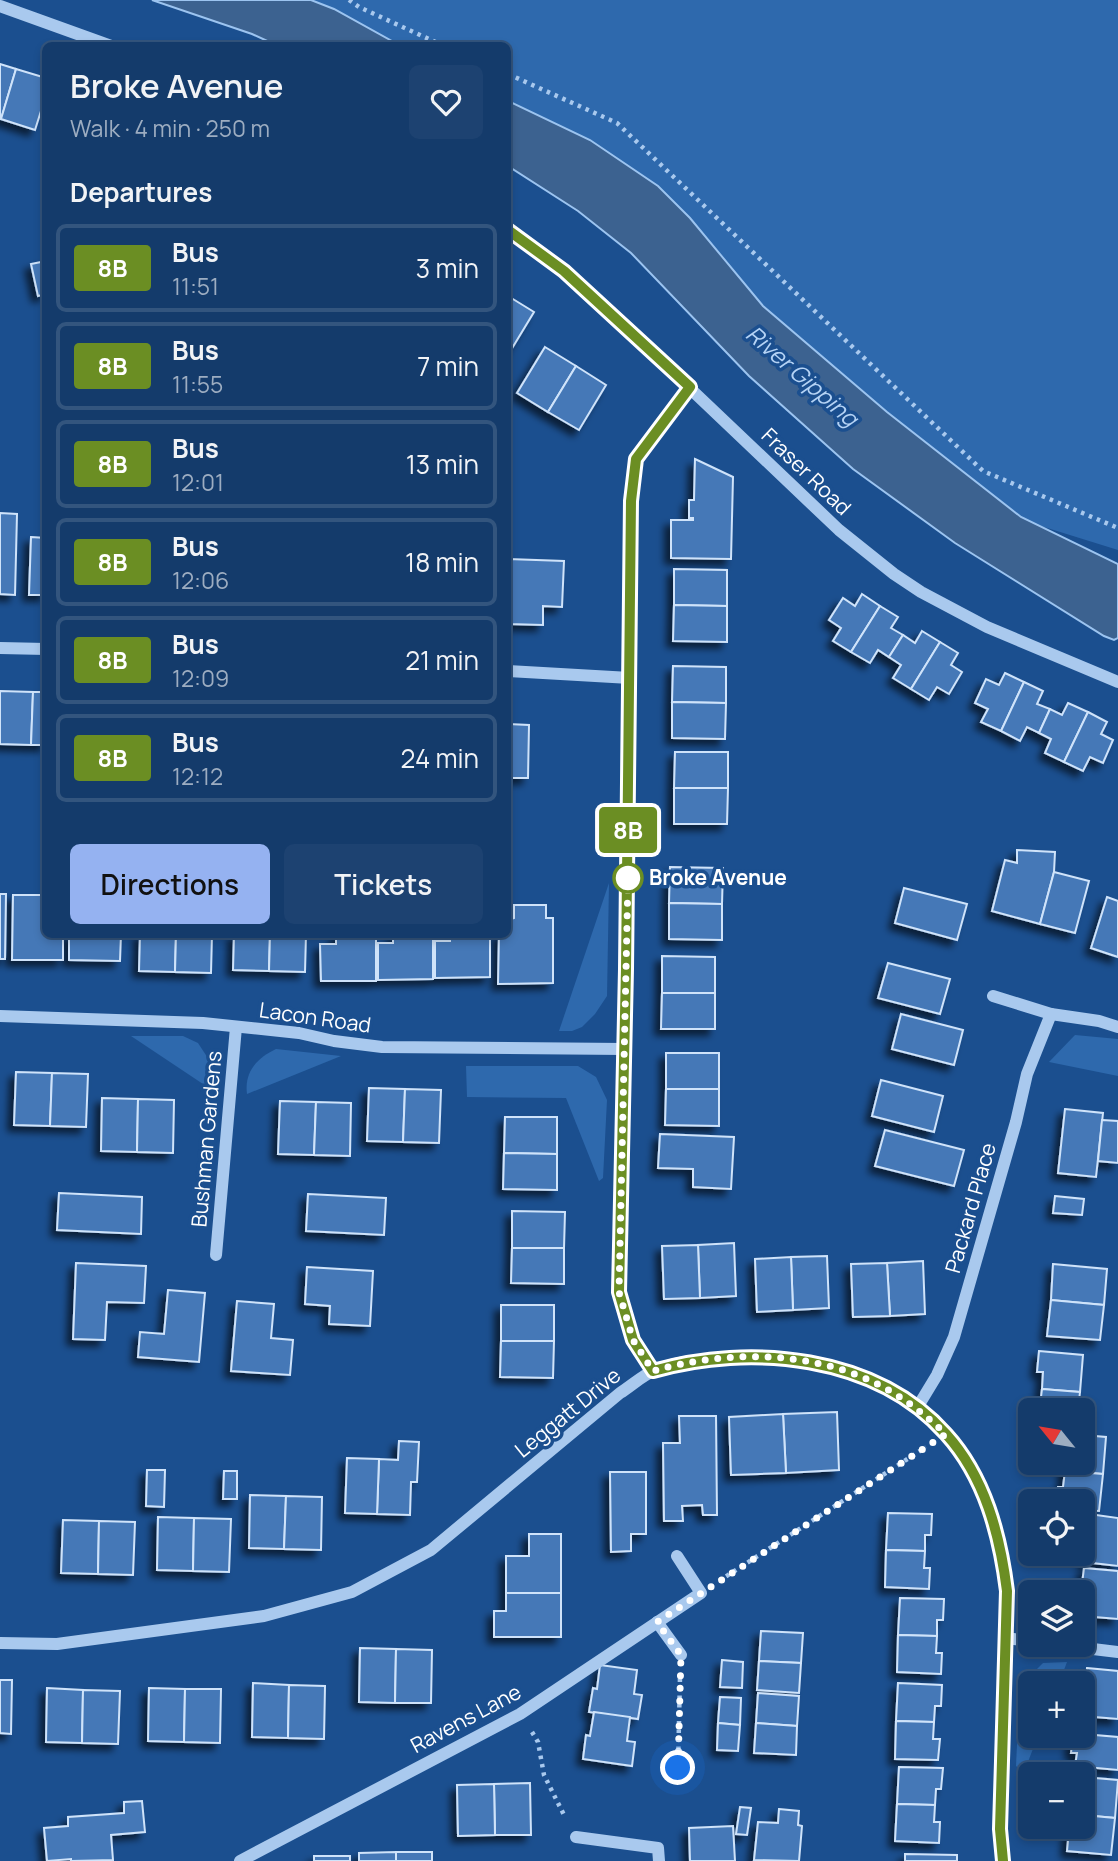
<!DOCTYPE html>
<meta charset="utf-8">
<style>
:root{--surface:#143b6b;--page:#1d4271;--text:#f1f3f6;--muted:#9dadc1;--line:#33557e;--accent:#95b2f1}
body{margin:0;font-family:Manrope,sans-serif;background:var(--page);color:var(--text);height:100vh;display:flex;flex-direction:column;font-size:26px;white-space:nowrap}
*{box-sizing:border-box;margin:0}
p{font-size:23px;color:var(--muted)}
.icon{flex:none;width:38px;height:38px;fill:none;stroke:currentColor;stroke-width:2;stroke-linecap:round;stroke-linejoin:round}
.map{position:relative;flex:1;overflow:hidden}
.sheet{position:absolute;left:42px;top:42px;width:469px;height:896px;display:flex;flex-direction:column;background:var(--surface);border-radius:10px;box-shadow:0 4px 10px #0003,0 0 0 2px var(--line)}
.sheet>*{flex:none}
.badge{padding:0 14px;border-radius:5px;font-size:24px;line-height:46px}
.needle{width:46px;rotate:300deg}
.controls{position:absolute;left:1018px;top:1398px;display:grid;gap:14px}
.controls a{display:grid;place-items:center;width:77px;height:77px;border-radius:10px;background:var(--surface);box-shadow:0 4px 10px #0003,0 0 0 2px var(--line);font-size:35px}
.you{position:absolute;width:35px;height:35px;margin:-18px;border:5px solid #fff;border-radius:50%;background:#1a73e8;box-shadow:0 0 0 10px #1a73e833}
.map>.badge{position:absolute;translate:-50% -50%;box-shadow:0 0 0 4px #fff}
h2{padding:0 28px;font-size:26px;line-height:63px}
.round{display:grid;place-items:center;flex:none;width:74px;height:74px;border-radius:10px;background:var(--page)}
.overview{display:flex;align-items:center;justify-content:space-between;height:119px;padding:0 28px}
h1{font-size:33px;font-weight:600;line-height:52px}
.button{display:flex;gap:14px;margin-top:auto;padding:14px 28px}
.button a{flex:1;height:80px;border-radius:10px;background:var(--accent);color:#111;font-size:28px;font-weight:600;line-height:80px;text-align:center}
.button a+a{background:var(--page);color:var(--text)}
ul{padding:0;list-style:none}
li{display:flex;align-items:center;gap:21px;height:88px;margin:0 14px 10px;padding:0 14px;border:4px solid var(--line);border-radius:10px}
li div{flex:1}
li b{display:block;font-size:26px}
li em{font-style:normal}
li .badge{min-width:77px;font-weight:700;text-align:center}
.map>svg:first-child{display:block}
.green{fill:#2e69ad}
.water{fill:#3c6290;stroke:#9cc4f0;stroke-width:2}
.building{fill:#4478b7;stroke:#cfe3fa;stroke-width:2;filter:url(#shadow)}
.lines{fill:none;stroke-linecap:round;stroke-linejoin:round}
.path{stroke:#a9c9ee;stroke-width:4.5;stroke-dasharray:3.5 5;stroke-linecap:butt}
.minor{stroke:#a9c9ee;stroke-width:12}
.line-casing{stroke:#fff;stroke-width:16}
.line{stroke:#6b8e23;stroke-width:10}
.walk{stroke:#fff;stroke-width:7;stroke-dasharray:0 12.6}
.stop-dot{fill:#fff;stroke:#6b8e23;stroke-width:3.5}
.labels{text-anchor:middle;stroke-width:7;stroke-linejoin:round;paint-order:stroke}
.street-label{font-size:21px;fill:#fff;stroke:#1b4f8f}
.stop-label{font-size:21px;font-weight:bold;fill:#fff;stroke:#1b4f8f;text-anchor:start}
.water-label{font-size:23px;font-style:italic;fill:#b5d3f5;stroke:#1b4f8f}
</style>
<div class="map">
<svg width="1118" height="1861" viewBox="0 0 1118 1861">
<defs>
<filter id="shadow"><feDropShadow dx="-6" dy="6" stdDeviation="3.5" flood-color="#0009"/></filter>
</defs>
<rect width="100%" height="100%" fill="#1b4f8f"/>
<g class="green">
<path d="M 207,0 L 1118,0 L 1118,550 L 961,501 L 508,141 L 508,46 L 304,45 Z"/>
<path d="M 609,883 L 607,996 L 595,1014 L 582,1027 L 572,1031 L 559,1031 Z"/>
<path d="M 1075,1035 L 1118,1039 L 1118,1076 L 1049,1062 Z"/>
<path d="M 131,1036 L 183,1036 L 198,1043 L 217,1072 L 218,1094 Z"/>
<path d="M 276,1049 L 341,1056 L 247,1094 C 244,1072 257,1058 276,1049 Z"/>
<path d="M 466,1066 L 578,1066 L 596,1077 L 607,1100 L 603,1178 L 599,1181 L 566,1098 L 467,1097 Z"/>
<path d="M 1067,1662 L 1059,1683 L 1031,1684 L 1031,1736 L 1038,1736 L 1024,1772 L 1016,1766 L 1019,1700 L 1024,1682 L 1043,1663 Z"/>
</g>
<g class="water">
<path d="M 152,0 L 311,0 L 334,9 L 399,45 L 276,45 L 252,34 Z"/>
<path d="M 508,101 L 590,140 L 658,186 L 690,218 L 763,306 L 887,412 L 1021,517 L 1118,564 L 1118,638 L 1114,640 L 1104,636 L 955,543 L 853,469 L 749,376 L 631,253 L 578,211 L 508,166 Z"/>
</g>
<g class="building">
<path d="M 0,64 L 16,69 L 1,119 L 0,119 Z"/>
<path d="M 16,69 L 46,78 L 46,95 L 35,130 L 1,119 Z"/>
<path d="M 46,261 L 46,294 L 38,296 L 31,264 Z"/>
<path d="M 508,296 L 534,312 L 508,355 Z"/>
<path d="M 545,347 L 576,366 L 548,412 L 517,393 Z"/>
<path d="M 576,366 L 606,385 L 579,430 L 548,412 Z"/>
<path d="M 695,459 L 733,477 L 731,559 L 671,558 L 671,520 L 693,520 L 693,518 L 689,518 L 689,500 L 694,500 Z"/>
<path d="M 0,513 L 17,514 L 15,595 L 0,594 Z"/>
<path d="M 31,537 L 46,538 L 46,595 L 29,595 Z"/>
<path d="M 508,559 L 564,561 L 562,607 L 543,606 L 543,625 L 508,624 Z"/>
<path d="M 674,569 L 727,570 L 727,606 L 674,605 Z"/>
<path d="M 862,594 L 880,606 L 851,652 L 833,641 L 841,628 L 829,620 L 843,598 L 855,606 Z"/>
<path d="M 674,605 L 727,606 L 727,642 L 673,641 Z"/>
<path d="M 880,606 L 898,617 L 891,628 L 903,635 L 889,657 L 878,650 L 870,663 L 851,652 Z"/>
<path d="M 922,631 L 940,642 L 911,689 L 893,678 L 901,665 L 889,657 L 903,635 L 915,643 Z"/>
<path d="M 940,642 L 958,653 L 951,665 L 962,672 L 949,694 L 937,687 L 929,700 L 911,689 Z"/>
<path d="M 673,666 L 726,667 L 726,703 L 672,702 Z"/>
<path d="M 1005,673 L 1024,682 L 1001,731 L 981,722 L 988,709 L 975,703 L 986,679 L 999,685 Z"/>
<path d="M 1024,682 L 1043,691 L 1037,704 L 1050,709 L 1039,733 L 1027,727 L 1020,741 L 1001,731 Z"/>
<path d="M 0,691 L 33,692 L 31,745 L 0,744 Z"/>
<path d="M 33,692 L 46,692 L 46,745 L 31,745 Z"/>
<path d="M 672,702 L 726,703 L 725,739 L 672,738 Z"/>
<path d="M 1068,703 L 1088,712 L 1064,762 L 1045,753 L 1051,739 L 1039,733 L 1050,709 L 1062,715 Z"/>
<path d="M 1088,712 L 1107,722 L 1101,734 L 1113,740 L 1103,763 L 1090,757 L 1083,771 L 1064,762 Z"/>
<path d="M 508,724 L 529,725 L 528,778 L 508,778 Z"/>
<path d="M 675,752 L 728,752 L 728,788 L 674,788 Z"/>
<path d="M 674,788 L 728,788 L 727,824 L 674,824 Z"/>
<path d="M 1017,850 L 1055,852 L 1054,872 L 1040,924 L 992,911 L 1005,860 L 1017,863 Z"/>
<path d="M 670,867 L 723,868 L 722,904 L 669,903 Z"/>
<path d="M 1054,872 L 1089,881 L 1075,933 L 1040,924 Z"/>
<path d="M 904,888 L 967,904 L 957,940 L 895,923 Z"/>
<path d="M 0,894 L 6,894 L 5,959 L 0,959 Z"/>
<path d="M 13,895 L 46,895 L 46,934 L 63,934 L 63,960 L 12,960 Z"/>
<path d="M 1107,897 L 1118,901 L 1118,957 L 1091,948 Z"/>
<path d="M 669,903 L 722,904 L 722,940 L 669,939 Z"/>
<path d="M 514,905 L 546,905 L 546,918 L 553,918 L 553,983 L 498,984 L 499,934 L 508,934 L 508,920 L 514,918 Z"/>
<path d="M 69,934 L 121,934 L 120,961 L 69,960 Z"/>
<path d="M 140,934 L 176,934 L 175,972 L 139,971 Z"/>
<path d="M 176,934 L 212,934 L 211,973 L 175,972 Z"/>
<path d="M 234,934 L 270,934 L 269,971 L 233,970 Z"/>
<path d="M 270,934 L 306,934 L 305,972 L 269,971 Z"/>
<path d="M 336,934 L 376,934 L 376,981 L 321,981 L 320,944 L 336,944 Z"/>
<path d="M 393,934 L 433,934 L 433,979 L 378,980 L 378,943 L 393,943 Z"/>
<path d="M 450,934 L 490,934 L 490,977 L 435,978 L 435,941 L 450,941 Z"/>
<path d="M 662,956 L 715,957 L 715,993 L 662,993 Z"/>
<path d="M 888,963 L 950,979 L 940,1014 L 878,998 Z"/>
<path d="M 662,993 L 715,993 L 715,1029 L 661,1029 Z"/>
<path d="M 901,1014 L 963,1030 L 954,1065 L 892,1049 Z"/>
<rect x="666" y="1053" width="53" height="36"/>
<path d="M 16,1072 L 52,1073 L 50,1126 L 14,1125 Z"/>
<path d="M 52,1073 L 88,1074 L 86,1127 L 50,1126 Z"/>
<path d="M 881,1080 L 943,1096 L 934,1132 L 872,1116 Z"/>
<path d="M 369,1088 L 405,1089 L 403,1142 L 367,1141 Z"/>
<path d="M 405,1089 L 441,1090 L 439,1143 L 403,1142 Z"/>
<path d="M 666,1089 L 719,1089 L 719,1126 L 665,1125 Z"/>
<path d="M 102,1098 L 138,1099 L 137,1152 L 101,1151 Z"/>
<path d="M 138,1099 L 174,1100 L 173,1153 L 137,1152 Z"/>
<path d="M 280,1101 L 316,1102 L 314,1155 L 278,1154 Z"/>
<path d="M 316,1102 L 351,1103 L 350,1156 L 314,1155 Z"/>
<path d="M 1065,1109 L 1103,1113 L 1096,1177 L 1058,1173 Z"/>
<path d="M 505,1117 L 557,1117 L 557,1154 L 504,1153 Z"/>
<path d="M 1102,1120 L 1118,1121 L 1118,1163 L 1098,1161 Z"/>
<path d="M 885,1130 L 964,1150 L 954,1186 L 875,1166 Z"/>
<path d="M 660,1134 L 734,1137 L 731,1189 L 693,1187 L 693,1169 L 658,1168 Z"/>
<path d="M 504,1153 L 557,1154 L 557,1190 L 503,1189 Z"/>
<path d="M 59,1193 L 142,1197 L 141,1234 L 57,1230 Z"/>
<path d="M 308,1194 L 386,1198 L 384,1235 L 306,1231 Z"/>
<path d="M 1055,1196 L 1084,1199 L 1082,1215 L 1053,1213 Z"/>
<path d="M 512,1211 L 565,1212 L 564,1248 L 512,1248 Z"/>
<path d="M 734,1243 L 736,1296 L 700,1298 L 698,1245 Z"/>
<path d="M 698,1245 L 700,1298 L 664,1299 L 662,1246 Z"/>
<path d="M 512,1248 L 564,1248 L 564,1284 L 511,1283 Z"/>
<path d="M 827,1256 L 829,1308 L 793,1310 L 791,1257 Z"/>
<path d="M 791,1257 L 793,1310 L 757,1312 L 755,1259 Z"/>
<path d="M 923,1261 L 925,1314 L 890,1316 L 887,1263 Z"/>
<path d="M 76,1263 L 146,1266 L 144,1303 L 107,1302 L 105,1340 L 73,1339 Z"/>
<path d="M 887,1263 L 890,1316 L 853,1317 L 851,1264 Z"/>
<path d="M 1053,1264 L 1107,1269 L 1104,1305 L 1051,1300 Z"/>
<path d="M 307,1267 L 373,1271 L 370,1326 L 329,1324 L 330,1306 L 305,1304 Z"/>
<path d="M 168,1290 L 205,1293 L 199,1362 L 138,1357 L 140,1332 L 164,1334 Z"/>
<path d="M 1051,1300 L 1104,1305 L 1100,1340 L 1047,1336 Z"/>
<path d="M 237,1301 L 274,1304 L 271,1338 L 293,1340 L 290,1375 L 231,1371 Z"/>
<rect x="501" y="1305" width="53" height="36"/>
<path d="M 501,1341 L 554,1341 L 553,1378 L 500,1377 Z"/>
<path d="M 1039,1351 L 1083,1355 L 1080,1392 L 1042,1389 L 1043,1372 L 1037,1372 Z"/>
<path d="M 1042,1389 L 1080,1392 L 1078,1410 L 1034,1410 L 1034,1404 L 1040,1405 Z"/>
<path d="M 837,1412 L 839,1470 L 786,1473 L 783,1414 Z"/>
<path d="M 783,1414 L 786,1473 L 731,1475 L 729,1417 Z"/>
<path d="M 679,1416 L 716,1416 L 717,1515 L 703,1515 L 702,1505 L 682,1506 L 683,1521 L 664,1521 L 663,1443 L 680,1443 Z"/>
<path d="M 1083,1435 L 1106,1437 L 1103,1474 L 1065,1471 L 1065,1463 L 1083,1463 Z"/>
<path d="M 399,1441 L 419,1442 L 417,1482 L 411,1482 L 410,1515 L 377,1514 L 379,1459 L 398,1460 Z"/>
<path d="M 347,1458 L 379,1459 L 377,1514 L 345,1513 Z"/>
<path d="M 147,1470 L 165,1470 L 164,1507 L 146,1506 Z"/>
<path d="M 224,1471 L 237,1471 L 237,1499 L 223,1499 Z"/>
<path d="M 1065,1471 L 1103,1474 L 1099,1511 L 1083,1510 L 1083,1502 L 1056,1502 L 1058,1487 L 1063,1487 Z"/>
<path d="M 610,1472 L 646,1472 L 646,1534 L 631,1534 L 631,1551 L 611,1552 Z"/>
<path d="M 250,1495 L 286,1496 L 284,1549 L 249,1548 Z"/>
<path d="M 286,1496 L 322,1497 L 321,1550 L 284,1549 Z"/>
<path d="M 888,1513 L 932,1514 L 931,1535 L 925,1535 L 925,1551 L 886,1550 Z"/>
<path d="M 1089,1514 L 1118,1518 L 1118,1566 L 1084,1562 Z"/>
<path d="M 158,1517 L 194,1518 L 193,1571 L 157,1570 Z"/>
<path d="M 194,1518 L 231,1519 L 229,1572 L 193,1571 Z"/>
<path d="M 63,1520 L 99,1521 L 98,1574 L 61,1573 Z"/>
<path d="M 99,1521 L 135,1522 L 133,1575 L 98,1574 Z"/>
<path d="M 529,1534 L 561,1534 L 561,1593 L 506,1593 L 506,1556 L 529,1556 Z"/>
<path d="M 886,1550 L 925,1551 L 924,1568 L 930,1568 L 929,1589 L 885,1587 Z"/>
<path d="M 1084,1568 L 1118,1571 L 1118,1619 L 1083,1616 L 1083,1592 L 1081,1592 Z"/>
<path d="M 506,1593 L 561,1593 L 561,1637 L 494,1637 L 494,1611 L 506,1611 Z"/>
<path d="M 900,1598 L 944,1599 L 943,1620 L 937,1620 L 937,1636 L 898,1635 Z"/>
<path d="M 761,1631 L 803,1633 L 801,1663 L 759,1661 Z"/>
<path d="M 898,1635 L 937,1636 L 936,1653 L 942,1653 L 941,1674 L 897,1672 Z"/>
<path d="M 360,1648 L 396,1649 L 395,1703 L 359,1702 Z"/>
<path d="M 396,1649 L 432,1650 L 431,1703 L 395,1703 Z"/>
<path d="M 722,1660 L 743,1662 L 742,1688 L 720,1687 Z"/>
<path d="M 759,1661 L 801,1663 L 799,1693 L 757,1690 Z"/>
<path d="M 600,1665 L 637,1670 L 634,1694 L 642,1695 L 638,1719 L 589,1712 L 593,1688 L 597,1689 Z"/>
<path d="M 1087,1668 L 1118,1671 L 1118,1719 L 1083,1716 Z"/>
<path d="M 0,1680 L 12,1680 L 11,1734 L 0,1733 Z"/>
<path d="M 253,1683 L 289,1685 L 288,1738 L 252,1737 Z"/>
<path d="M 898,1683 L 942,1685 L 941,1706 L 935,1706 L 934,1722 L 896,1721 Z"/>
<path d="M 289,1685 L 325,1686 L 324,1739 L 288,1738 Z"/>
<path d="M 47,1688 L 83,1690 L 82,1743 L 46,1742 Z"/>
<path d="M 149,1688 L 185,1689 L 184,1742 L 148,1741 Z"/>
<path d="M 185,1689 L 221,1689 L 220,1743 L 184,1742 Z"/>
<path d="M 83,1690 L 120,1691 L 118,1744 L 82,1743 Z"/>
<path d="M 758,1693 L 799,1696 L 797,1726 L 756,1723 Z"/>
<path d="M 720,1697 L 741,1698 L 740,1725 L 718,1723 Z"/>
<path d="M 594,1712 L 630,1717 L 627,1741 L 635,1742 L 632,1766 L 583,1759 L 586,1735 L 590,1736 Z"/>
<path d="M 896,1721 L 934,1722 L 933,1739 L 940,1739 L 938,1760 L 895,1759 Z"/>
<path d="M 718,1723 L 740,1725 L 738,1751 L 717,1750 Z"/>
<path d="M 756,1723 L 797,1726 L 796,1755 L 754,1753 Z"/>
<path d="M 1083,1734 L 1118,1737 L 1118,1770 L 1075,1766 L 1077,1753 L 1071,1753 L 1073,1736 L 1083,1736 Z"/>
<path d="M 899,1767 L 943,1768 L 941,1789 L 936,1789 L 935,1805 L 897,1804 Z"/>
<path d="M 1083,1777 L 1118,1780 L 1115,1818 L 1083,1815 Z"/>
<path d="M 530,1783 L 531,1835 L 495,1835 L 494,1784 Z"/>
<path d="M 494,1784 L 495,1835 L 458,1836 L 457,1785 Z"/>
<path d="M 142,1801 L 145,1832 L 111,1835 L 113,1860 L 71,1861 L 71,1859 L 47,1861 L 44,1828 L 68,1826 L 68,1817 L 124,1813 L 124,1802 Z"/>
<path d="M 897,1804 L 935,1805 L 934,1822 L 940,1822 L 939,1843 L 895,1841 Z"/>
<path d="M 740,1807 L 751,1808 L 747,1835 L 736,1834 Z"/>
<path d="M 779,1809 L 799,1811 L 798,1825 L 802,1826 L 799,1861 L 754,1860 L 758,1822 L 778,1823 Z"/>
<path d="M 1083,1815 L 1115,1818 L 1111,1855 L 1067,1851 L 1069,1830 L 1075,1831 L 1076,1827 L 1083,1827 Z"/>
<path d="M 733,1826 L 735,1861 L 690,1861 L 689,1828 Z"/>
<rect x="396" y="1852" width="36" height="9"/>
<path d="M 396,1852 L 396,1861 L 359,1861 L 359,1853 Z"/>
<path d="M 905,1854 L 957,1855 L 957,1861 L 905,1861 Z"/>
<rect x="314" y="1856" width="36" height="5"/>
</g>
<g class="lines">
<g class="path">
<path d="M 349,0 L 359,7 L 444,46"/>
<path d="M 508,74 L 617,123 L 983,471 L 1118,528"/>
<path d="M 719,1581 L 926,1447"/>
<path d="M 532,1732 L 538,1742 L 544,1775 L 565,1817"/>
<path d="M 678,1767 L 680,1677"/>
</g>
<g class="minor">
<path d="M 0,6 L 111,46"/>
<path d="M 508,230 L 564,271 L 597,300 L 839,530 L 894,574 L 921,592 L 987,627 L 1118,682"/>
<path d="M 0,648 L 46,649"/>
<path d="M 508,671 L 630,678"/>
<path d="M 993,996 L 1051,1014"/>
<path d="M 0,1016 L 203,1023 L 299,1033 L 334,1041 L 382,1047 L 625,1049"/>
<path d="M 216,1255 L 236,1027"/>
<path d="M 653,1371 L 633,1340 L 619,1292 L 625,1049 L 631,501 L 636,459 L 690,387"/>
<path d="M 917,1408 L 937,1375 L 954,1337 L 1016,1122 L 1027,1074 L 1051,1014 L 1099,1021 L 1118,1027"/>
<path d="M 657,1622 L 681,1655"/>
<path d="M 1005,1638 L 1031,1641"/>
<path d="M 0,1643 L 57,1644 L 264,1616 L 352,1592 L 431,1550 L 620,1393 C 631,1386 643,1375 655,1370 C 680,1360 708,1359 734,1359 C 759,1358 783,1358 808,1361 C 854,1368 916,1399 947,1435 C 985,1479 1000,1535 1007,1591 L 1000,1829 L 1003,1861"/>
<path d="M 1060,1645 L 1118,1652"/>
<path d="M 576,1837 L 658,1848 L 659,1861"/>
<path d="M 240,1861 L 520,1714 L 701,1593 L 677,1556"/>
</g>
</g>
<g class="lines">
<defs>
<path id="line" d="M 508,230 L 564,271 L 690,387 L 636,459 L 631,501 L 626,969 L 619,1292 L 633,1340 L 653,1371 C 750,1343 876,1355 946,1434 C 985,1477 1000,1535 1007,1591 L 1000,1829 L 1003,1861"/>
</defs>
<use href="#line" class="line-casing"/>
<use href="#line" class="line"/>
<path class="walk" d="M 628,878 L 619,1292 L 633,1340 L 653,1371 C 729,1349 821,1350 890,1391 C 911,1403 928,1418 946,1434 L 657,1622 L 681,1655 L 678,1768"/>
</g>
<circle class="stop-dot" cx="628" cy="878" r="14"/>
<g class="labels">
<g class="street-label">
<text transform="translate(806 472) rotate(44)" y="7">Fraser Road</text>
<text transform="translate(315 1018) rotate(8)" y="7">Lacon Road</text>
<text transform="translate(207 1139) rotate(-85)" y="7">Bushman Gardens</text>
<text transform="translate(971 1208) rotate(-74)" y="7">Packard Place</text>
<text transform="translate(568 1413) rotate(-39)" y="7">Leggatt Drive</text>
<text transform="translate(466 1719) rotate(-28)" y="7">Ravens Lane</text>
</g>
<g class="stop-label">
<text x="649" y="885">Broke Avenue</text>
</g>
<g class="water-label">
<text transform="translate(802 376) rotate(41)" y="8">River Gipping</text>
</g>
</g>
</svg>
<div class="controls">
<a><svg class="needle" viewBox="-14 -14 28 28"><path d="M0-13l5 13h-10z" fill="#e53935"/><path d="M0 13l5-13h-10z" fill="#9dadc1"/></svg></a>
<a><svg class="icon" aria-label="locate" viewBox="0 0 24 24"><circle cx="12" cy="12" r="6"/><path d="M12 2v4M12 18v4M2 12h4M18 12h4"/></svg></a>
<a><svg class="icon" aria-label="layers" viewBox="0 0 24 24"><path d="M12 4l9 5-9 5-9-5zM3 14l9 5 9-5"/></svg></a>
<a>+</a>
<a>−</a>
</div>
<div class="you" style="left:678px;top:1768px"></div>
<b class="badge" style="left:628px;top:830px;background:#6b8e23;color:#fff">8B</b>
<section class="sheet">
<div class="overview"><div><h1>Broke Avenue</h1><p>Walk · 4 min · 250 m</p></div><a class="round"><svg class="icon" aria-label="heart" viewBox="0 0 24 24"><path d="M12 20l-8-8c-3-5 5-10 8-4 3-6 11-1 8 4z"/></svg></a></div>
<h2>Departures</h2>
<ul>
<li><span class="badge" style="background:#6b8e23;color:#fff">8B</span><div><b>Bus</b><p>11:51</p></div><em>3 min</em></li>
<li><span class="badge" style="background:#6b8e23;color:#fff">8B</span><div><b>Bus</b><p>11:55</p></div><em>7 min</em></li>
<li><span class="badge" style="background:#6b8e23;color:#fff">8B</span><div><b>Bus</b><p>12:01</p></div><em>13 min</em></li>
<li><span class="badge" style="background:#6b8e23;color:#fff">8B</span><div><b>Bus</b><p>12:06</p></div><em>18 min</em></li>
<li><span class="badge" style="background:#6b8e23;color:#fff">8B</span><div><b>Bus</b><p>12:09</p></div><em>21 min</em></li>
<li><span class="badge" style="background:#6b8e23;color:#fff">8B</span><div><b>Bus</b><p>12:12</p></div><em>24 min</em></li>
</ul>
<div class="button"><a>Directions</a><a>Tickets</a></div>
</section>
</div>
